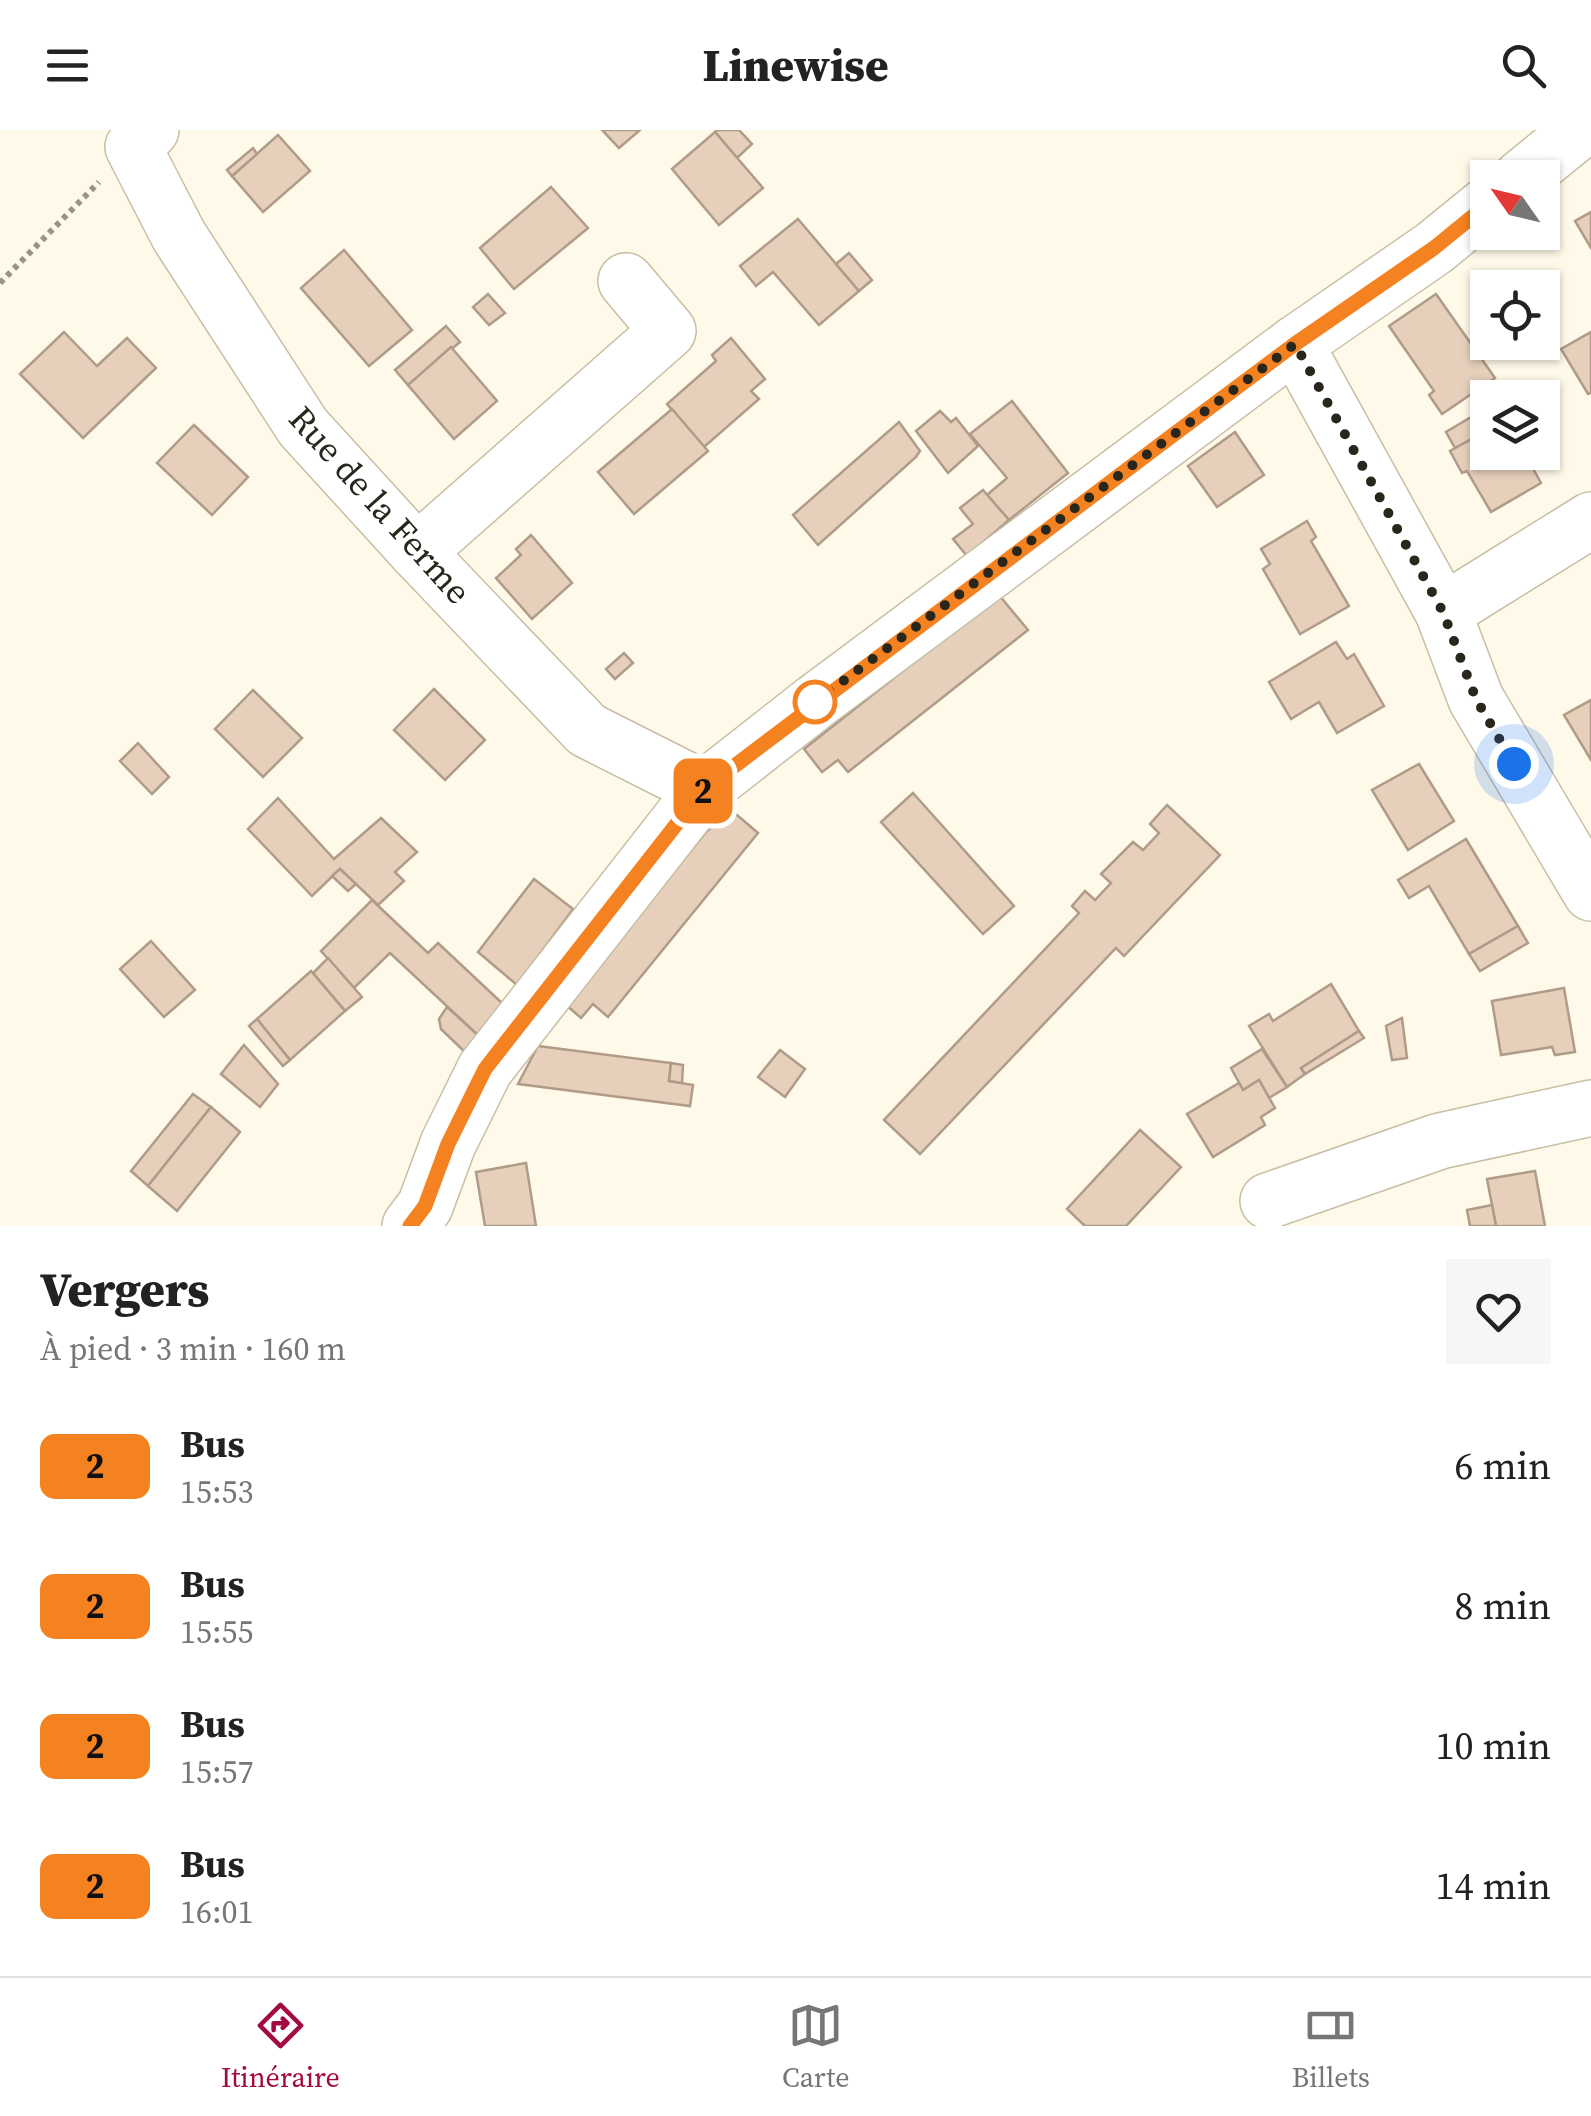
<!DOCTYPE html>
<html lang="fr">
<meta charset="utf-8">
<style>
:root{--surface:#fff;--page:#f6f6f6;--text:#222;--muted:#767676;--line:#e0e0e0;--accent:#a30943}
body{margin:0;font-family:"Source Serif 4",serif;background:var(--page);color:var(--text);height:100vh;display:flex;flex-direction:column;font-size:38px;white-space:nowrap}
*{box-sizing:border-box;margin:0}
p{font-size:32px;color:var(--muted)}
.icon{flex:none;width:55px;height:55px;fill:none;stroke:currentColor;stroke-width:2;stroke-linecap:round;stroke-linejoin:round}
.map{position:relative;height:1096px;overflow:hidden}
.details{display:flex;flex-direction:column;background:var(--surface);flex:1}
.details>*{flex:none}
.badge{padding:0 20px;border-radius:15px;font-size:35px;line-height:65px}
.needle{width:65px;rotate:304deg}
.tools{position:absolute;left:1470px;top:30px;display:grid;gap:20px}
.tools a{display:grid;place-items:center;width:90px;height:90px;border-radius:0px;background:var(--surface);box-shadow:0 2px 8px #0004;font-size:50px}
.you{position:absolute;width:50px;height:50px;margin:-25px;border:8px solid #fff;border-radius:50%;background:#1a73e8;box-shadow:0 0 0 15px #1a73e833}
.map>.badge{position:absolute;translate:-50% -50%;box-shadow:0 0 0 5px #fff}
.round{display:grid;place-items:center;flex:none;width:105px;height:105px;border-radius:0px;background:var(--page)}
.headline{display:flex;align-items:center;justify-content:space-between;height:170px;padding:0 40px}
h1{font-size:48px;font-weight:800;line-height:75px}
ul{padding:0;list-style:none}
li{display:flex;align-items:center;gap:30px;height:140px;padding:0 40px}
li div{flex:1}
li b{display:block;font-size:38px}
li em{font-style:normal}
li .badge{min-width:110px;font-weight:700;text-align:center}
header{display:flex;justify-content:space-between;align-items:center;height:130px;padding:0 40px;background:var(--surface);font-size:45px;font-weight:800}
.tab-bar{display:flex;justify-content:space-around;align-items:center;height:140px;border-top:2px solid var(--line);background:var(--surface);font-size:28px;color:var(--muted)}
.tab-bar a{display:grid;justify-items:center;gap:5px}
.tab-bar .selected{color:var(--accent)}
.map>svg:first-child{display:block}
.building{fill:#e6d0bc;stroke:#b09b88;stroke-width:2.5}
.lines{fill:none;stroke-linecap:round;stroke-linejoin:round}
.minor-casing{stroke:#c7bea4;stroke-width:58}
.path{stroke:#999487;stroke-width:6;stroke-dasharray:5 5;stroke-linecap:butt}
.minor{stroke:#fff;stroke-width:55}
.line-casing{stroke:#fff;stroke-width:22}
.line{stroke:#f58220;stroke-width:15}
.walk{stroke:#29261c;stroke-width:10;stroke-dasharray:0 18}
.stop-dot{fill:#fff;stroke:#f58220;stroke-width:5}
.labels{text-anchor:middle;stroke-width:9;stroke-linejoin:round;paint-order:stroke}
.street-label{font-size:35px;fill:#29261c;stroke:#fff}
</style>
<header><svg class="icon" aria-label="menu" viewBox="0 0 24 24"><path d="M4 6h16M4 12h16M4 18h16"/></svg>Linewise<svg class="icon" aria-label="search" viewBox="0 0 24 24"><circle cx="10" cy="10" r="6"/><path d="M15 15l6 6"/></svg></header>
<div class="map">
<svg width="1591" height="1096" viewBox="0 0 1591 1096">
<rect width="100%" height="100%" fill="#fff9e9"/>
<g class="building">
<path d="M 602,0 L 640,0 L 619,18 Z"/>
<path d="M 717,0 L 739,0 L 752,14 L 737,28 L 715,2 Z"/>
<path d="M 715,2 L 763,58 L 719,95 L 672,39 Z"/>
<path d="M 278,5 L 310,41 L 263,82 L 232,46 Z"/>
<path d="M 253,18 L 257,24 L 232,46 L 227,40 Z"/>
<path d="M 551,57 L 588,98 L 514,159 L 480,118 Z"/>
<path d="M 1591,82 L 1591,118 L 1575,91 Z"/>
<path d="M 798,89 L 859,161 L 819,195 L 773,142 L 756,156 L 740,136 Z"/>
<path d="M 344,120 L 412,200 L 369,236 L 301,158 Z"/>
<path d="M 849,123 L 872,150 L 859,161 L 836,134 Z"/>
<path d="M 488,164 L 505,183 L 489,195 L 473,177 Z"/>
<path d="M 1436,164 L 1495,248 L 1442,284 L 1429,265 L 1434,261 L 1389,196 Z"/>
<path d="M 446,196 L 460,212 L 408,255 L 395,240 Z"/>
<path d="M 64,202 L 97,236 L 127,208 L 156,238 L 83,308 L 20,244 Z"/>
<path d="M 1591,202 L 1591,263 L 1588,264 L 1561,219 Z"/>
<path d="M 731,208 L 765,249 L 751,261 L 759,269 L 704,317 L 667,274 L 716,231 L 712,225 Z"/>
<path d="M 451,217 L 497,271 L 454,309 L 408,255 Z"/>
<path d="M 1012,271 L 1068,343 L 1009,390 L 987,365 L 1007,348 L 970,304 Z"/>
<path d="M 1488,277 L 1488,300 L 1455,318 L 1446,302 Z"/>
<path d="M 672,279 L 708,321 L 634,384 L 598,342 Z"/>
<path d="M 940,281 L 951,292 L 956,288 L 978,316 L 948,343 L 916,301 Z"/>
<path d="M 899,292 L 920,321 L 916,327 L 818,415 L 793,385 Z"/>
<path d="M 194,295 L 248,347 L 212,385 L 157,333 Z"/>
<path d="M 1488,300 L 1488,322 L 1524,322 L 1541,353 L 1491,382 L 1467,341 L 1462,343 L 1450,321 Z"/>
<path d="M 1235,302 L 1264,345 L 1217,377 L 1188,336 Z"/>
<path d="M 983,360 L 1009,390 L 967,426 L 953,409 L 973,394 L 960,378 Z"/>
<path d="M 1307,391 L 1316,407 L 1311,411 L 1349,476 L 1300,504 L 1263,439 L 1270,434 L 1261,419 Z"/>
<path d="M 531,405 L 572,453 L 532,489 L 496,448 L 521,425 L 516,419 Z"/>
<path d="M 999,465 L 1028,500 L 848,642 L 838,630 L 822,642 L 804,619 Z"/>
<path d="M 1336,512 L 1347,529 L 1354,524 L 1384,576 L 1337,603 L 1319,572 L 1291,589 L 1269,552 Z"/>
<path d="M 624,523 L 633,533 L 615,549 L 606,539 Z"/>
<path d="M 434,559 L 485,610 L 445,650 L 394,600 Z"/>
<path d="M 253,560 L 302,608 L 263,647 L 215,599 Z"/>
<path d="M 1591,570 L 1591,630 L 1564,585 Z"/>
<path d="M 138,613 L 169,647 L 152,664 L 120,631 Z"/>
<path d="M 1419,634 L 1454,691 L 1408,720 L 1372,660 Z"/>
<path d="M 913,663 L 1014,776 L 983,804 L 881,692 Z"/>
<path d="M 278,668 L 334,729 L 381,688 L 417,722 L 395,742 L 404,751 L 378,775 L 340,739 L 312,766 L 248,699 Z"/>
<path d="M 1167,675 L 1220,725 L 1124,826 L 1116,818 L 920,1024 L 884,990 L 1079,783 L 1072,776 L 1085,761 L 1095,770 L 1111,753 L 1101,744 L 1133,712 L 1143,720 L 1159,703 L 1150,694 Z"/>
<path d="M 730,679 L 758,703 L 608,887 L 593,874 L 581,888 L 565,874 L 706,702 Z"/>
<path d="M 1466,709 L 1518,796 L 1469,824 L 1429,756 L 1409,768 L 1398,750 Z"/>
<path d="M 340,739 L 356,754 L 348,761 L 332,746 Z"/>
<path d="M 534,749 L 573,779 L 517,855 L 478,822 Z"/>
<path d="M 372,770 L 428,823 L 438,813 L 504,875 L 481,908 L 390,823 L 354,858 L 321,821 Z"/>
<path d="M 1518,796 L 1528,813 L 1480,841 L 1469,824 Z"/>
<path d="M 151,811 L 195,860 L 164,887 L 120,839 Z"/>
<path d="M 328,828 L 362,867 L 345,881 L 313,843 Z"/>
<path d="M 311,841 L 345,881 L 290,930 L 257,889 Z"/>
<path d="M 1331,854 L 1359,901 L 1301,938 L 1305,944 L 1287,957 L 1249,896 L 1269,884 L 1273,891 Z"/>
<path d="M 1564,858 L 1575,922 L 1555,925 L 1552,917 L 1501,925 L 1492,871 Z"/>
<path d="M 447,877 L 481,908 L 469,926 L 441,899 L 439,889 Z"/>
<path d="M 1402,888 L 1407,928 L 1392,930 L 1386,896 Z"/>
<path d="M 257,889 L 290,930 L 283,936 L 249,896 Z"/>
<path d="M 1359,901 L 1364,908 L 1305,944 L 1301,938 Z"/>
<path d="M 244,915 L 278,954 L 260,977 L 221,944 Z"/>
<path d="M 538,916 L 671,933 L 669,951 L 693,955 L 690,976 L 518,954 Z"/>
<path d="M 1262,919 L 1287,957 L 1269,968 L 1259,950 L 1243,960 L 1231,938 Z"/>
<path d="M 780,920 L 805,939 L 785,967 L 758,947 Z"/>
<path d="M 671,933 L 683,935 L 682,953 L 669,951 Z"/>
<path d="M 1259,950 L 1275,978 L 1261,987 L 1265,995 L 1213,1027 L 1187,984 L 1239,953 L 1243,960 Z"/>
<path d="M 193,964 L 211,977 L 148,1056 L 131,1041 Z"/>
<path d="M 211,977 L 240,1002 L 177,1081 L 148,1056 Z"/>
<path d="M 1140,1000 L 1181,1037 L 1126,1096 L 1085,1096 L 1067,1079 Z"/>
<path d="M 526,1033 L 536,1096 L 485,1096 L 476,1042 Z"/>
<path d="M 1535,1041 L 1545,1096 L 1496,1096 L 1487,1049 Z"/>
<path d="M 1492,1075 L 1496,1096 L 1470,1096 L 1467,1080 Z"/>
</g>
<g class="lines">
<defs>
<g id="minor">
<path d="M 151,0 L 133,17 L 179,106 L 303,297 L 417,422 L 587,600 L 704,659"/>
<path d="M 1521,48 L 1580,0"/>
<path d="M 1295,214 L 1443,482 L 1476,569 L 1591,763"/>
<path d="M 417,422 L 668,201 L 626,151"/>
<path d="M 1443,482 L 1591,390"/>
<path d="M 1268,1071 L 1440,1011 L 1591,978"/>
<path d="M 410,1096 L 425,1076 L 448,1014 L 485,939 L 704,659 L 815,572 L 1295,214 L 1434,118 L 1488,74"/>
</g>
</defs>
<use href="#minor" class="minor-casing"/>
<path class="path" d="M 0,153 L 99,52"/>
<use href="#minor" class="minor"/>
</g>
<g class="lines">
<defs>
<path id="line" d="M 410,1096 L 425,1076 L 448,1014 L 485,939 L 704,659 L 1169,308 L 1295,214 L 1434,118 L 1488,74"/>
</defs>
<use href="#line" class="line-casing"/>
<use href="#line" class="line"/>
<path class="walk" d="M 815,572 L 1295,214 L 1443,482 L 1476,569 L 1514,634"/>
</g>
<circle class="stop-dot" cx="815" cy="572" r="20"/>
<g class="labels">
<g class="street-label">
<text transform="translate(380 375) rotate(48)" y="12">Rue de la Ferme</text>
</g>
</g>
</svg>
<div class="tools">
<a><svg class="needle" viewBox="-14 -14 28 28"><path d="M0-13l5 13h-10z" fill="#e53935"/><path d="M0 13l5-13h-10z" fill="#767676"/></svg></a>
<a><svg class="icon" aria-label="locate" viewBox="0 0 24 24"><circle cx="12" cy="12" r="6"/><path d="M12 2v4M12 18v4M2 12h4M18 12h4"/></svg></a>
<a><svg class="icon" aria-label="layers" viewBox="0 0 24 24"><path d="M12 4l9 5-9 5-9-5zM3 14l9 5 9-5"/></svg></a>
</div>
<div class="you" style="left:1514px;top:634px"></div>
<b class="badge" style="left:703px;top:661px;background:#f58220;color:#111">2</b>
</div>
<section class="details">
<div class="headline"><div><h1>Vergers</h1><p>À pied · 3 min · 160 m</p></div><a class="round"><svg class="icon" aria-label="heart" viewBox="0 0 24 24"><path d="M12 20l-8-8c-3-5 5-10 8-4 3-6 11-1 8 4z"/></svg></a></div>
<ul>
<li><span class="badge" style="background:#f58220;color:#111">2</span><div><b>Bus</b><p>15:53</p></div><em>6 min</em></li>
<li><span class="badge" style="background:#f58220;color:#111">2</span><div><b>Bus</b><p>15:55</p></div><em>8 min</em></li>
<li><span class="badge" style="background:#f58220;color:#111">2</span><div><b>Bus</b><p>15:57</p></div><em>10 min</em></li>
<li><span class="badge" style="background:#f58220;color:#111">2</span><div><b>Bus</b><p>16:01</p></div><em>14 min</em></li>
</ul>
</section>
<nav class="tab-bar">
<a class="selected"><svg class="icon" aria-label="directions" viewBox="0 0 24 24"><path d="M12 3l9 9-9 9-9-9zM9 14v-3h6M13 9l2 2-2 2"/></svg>Itinéraire</a>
<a><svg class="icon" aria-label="map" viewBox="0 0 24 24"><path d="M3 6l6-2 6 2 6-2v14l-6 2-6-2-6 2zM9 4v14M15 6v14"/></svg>Carte</a>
<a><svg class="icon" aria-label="tickets" viewBox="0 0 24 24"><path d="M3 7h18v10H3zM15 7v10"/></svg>Billets</a>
</nav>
